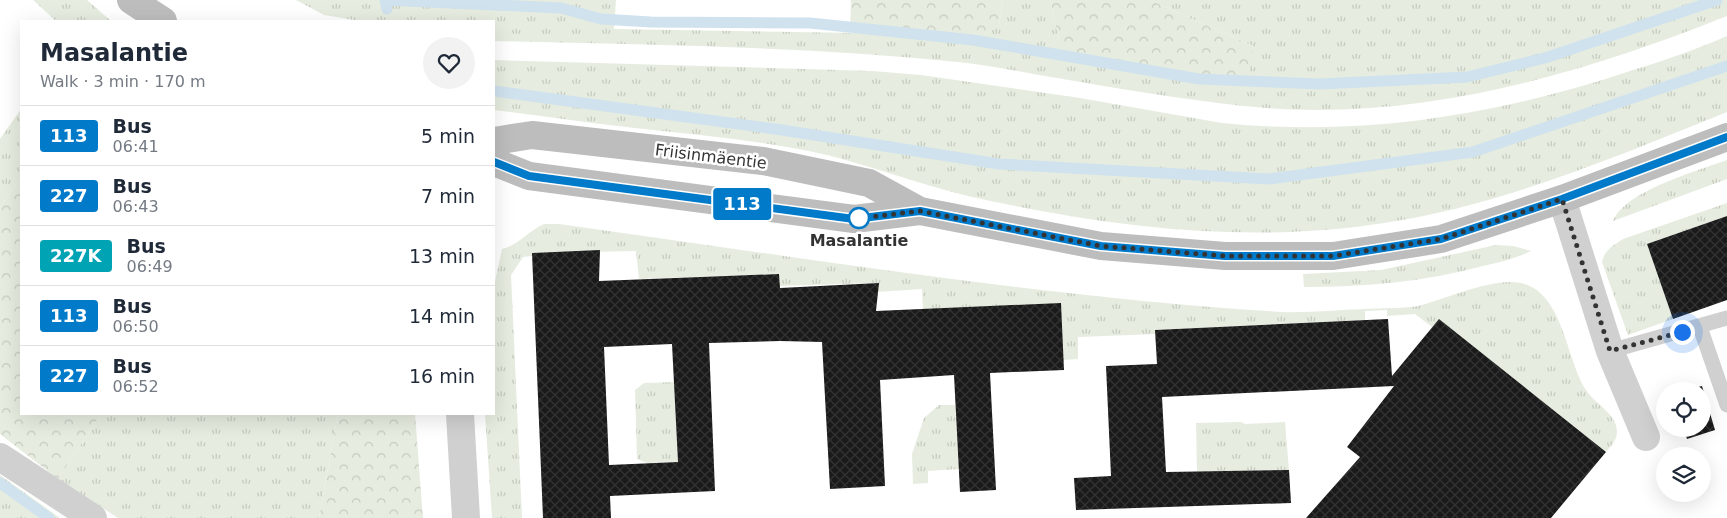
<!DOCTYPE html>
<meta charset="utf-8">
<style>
:root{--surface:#fff;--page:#f2f2f3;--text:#1f2937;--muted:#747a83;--line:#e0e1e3}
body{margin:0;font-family:"DejaVu Sans",sans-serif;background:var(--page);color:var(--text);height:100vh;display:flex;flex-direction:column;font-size:19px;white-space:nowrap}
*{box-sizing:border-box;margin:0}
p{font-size:16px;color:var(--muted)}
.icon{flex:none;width:28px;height:28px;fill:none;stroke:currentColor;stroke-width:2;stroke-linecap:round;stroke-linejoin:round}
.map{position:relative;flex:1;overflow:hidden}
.details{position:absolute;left:20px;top:20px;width:475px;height:395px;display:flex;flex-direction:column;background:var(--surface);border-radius:0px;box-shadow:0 5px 20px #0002}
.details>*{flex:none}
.badge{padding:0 10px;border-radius:4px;font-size:18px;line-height:32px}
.fabs{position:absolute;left:1656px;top:382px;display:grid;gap:10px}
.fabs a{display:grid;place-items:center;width:55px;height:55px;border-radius:50%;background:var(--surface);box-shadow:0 5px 20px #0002;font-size:25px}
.you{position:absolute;width:25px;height:25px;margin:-12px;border:4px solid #fff;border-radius:50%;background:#1a73e8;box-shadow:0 0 0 8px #1a73e833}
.map>.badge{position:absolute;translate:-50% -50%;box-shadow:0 0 0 2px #fff}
.round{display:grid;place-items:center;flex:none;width:52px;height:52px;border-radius:26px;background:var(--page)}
.head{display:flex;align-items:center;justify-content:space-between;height:85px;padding:0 20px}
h1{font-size:24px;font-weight:700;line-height:38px}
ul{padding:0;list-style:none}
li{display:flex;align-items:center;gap:15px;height:60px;padding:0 20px;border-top:1px solid var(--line)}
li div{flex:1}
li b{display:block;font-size:19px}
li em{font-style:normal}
li .badge{min-width:55px;font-weight:700;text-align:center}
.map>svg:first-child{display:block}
.grass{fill:url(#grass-tufts)}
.forest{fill:url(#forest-crowns)}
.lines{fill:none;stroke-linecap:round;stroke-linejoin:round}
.stream{stroke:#cfe2ee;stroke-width:11}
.building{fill:url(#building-cross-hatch);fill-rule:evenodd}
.service{stroke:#d0d0d0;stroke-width:15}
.minor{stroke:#d0d0d0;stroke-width:28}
.tertiary{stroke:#d0d0d0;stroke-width:28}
.secondary{stroke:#bdbdbd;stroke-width:28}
.line-casing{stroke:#fff;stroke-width:11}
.line{stroke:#007ac9;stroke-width:8}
.walk{stroke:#333;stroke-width:5;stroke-dasharray:0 9}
.stop-dot{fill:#fff;stroke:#007ac9;stroke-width:2.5}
.labels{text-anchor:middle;stroke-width:5;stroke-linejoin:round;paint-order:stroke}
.street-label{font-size:16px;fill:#333;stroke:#fff}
.stop-label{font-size:16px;font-weight:bold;fill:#333;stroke:#fff}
</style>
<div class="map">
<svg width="1727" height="518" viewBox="0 0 1727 518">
<defs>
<pattern id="grass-tufts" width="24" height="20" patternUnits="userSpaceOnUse" patternTransform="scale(1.25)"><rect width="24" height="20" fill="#e6ecdf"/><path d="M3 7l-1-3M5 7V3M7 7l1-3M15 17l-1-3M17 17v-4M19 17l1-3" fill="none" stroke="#c6cbc0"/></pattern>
<pattern id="forest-crowns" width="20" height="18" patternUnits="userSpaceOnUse" patternTransform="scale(1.25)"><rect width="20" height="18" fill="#e6ecdf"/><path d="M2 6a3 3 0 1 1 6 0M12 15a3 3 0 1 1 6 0" fill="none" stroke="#c6cbc0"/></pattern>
<pattern id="building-cross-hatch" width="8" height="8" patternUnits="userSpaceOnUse" patternTransform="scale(1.25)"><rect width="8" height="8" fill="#1a1a1a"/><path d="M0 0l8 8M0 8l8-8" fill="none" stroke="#333"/></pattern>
</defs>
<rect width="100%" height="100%" fill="#fff"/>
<g class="grass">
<path d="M 33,0 L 87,0 L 111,21 L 56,21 Z"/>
<path d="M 296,0 L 616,0 L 614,29 L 984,35 L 999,25 L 1003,0 L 1050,0 L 1059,40 L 1253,46 L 1150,0 L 1727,0 L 1727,16 C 1574,77 1411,124 1244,106 C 1180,99 1115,88 1051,77 C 1020,72 989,65 958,62 C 804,46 649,45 494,41 L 494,21 L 360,21 L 324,15 Z"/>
<path d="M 1727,36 L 1727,112 C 1615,157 1503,205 1384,223 C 1247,245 1101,226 968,196 C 914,183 862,162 809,151 C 749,139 687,134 626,127 C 582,122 538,115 494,110 L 494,60 L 872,71 L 921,75 L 1080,98 L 1222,123 C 1360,137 1493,116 1624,73 C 1659,62 1693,51 1727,36 Z"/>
<path d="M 21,109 L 21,177 L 0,207 L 0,139 Z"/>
<path d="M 1727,160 L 1727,179 L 1613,221 C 1625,191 1697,171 1727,160 Z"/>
<path d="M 1727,203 L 1727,216 L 1647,244 L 1673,319 L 1628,335 L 1602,262 C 1605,249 1613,246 1623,239 Z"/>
<path d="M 544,224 L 559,224 C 799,257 1039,297 1282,312 C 1309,313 1337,310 1364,309 C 1382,308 1401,309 1418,306 C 1446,299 1493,277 1521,283 C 1563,292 1566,359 1586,390 C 1595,404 1617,414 1617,432 C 1617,440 1611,446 1606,452 L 1439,320 L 1432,327 L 1415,314 L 1387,316 L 1387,310 L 1365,311 L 1365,320 L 1156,330 L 1156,334 L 1078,337 L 1078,359 L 1063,360 L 923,310 L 922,289 L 876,292 L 875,283 L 780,286 L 779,274 L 639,279 L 636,251 L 532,253 L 532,256 L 523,257 L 511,275 L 522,518 L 492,518 L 485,414 L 494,414 L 494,286 L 502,249 C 519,245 528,231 544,224 Z"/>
<path d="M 1496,245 L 1513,246 L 1531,251 C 1515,259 1500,262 1483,266 C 1424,282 1365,287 1304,287 L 1303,274 L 1381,270 Z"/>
<path d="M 674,382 L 678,462 L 647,463 L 637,459 L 635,390 L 644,383 Z"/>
<path d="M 939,405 L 955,405 L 959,469 L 928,471 L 928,483 L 913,484 L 912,454 L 924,418 Z"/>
<path d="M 101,414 L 338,414 L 319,518 L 118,518 L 58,479 Z"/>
<path d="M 1241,422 L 1245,424 L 1285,422 L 1289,470 L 1197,472 L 1196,423 Z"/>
<path d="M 0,475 L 60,518 L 0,518 Z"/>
</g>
<g class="forest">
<path d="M 851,0 L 1003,0 L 999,25 L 984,35 L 850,32 Z"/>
<path d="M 1050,0 L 1150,0 L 1253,46 L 1248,85 L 1084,63 L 1059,40 Z"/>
<path d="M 21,177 L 21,414 L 101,414 L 58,479 L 0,434 L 0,207 Z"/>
<path d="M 338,414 L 415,414 L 423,518 L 319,518 Z"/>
</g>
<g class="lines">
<g class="stream">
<path d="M 387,9 L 385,0 L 561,8 L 601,19 L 651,22 L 810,23 L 973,40 L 1199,79 L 1320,84 L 1467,77 L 1545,58 L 1717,0"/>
<path d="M 494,91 L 782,130 L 999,164 L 1269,179 L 1473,152 L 1727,66"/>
<path d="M 0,483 L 49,518"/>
</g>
</g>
<g class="building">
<path d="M 1727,216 L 1727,300 L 1673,319 L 1647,244 Z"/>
<path d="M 600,250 L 599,281 L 779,274 L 780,288 L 879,283 L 876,311 L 1061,303 L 1064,370 L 990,373 L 996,490 L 960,492 L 954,375 L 880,380 L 885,486 L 830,489 L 822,342 L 780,341 L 709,343 L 715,491 L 610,496 L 611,518 L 543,518 L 532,253 ZM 672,344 L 678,462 L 609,465 L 604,347 Z"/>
<path d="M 1388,319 L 1392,376 L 1439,319 L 1606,452 L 1551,518 L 1306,518 L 1360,457 L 1347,447 L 1394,386 L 1162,397 L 1166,472 L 1289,470 L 1291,503 L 1076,510 L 1074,478 L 1111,476 L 1106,366 L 1157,364 L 1155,330 Z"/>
<path d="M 1702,386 L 1715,430 L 1687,439 L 1684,429 L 1702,429 L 1702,391 L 1683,391 Z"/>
</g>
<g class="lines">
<g class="service">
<path d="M 1700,327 L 1727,405"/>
<path d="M 1610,351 L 1727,318"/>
</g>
<g class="minor">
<path d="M 1562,199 L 1610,351 L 1646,437"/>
<path d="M 0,457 L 93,518"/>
</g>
<path class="tertiary" d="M 460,414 L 466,518"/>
<g class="secondary">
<path d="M 131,0 L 163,21"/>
<path d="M 494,141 L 532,135 L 763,161 L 869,183 L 920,211 L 1101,246 L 1225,256 L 1333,256 L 1441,239 L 1562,199 L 1727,137"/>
<path d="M 494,162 L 529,176 L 854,219 L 920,211"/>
</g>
</g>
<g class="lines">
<defs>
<path id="line" d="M 494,162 L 529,176 L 854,219 L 920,211 L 1101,246 L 1225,256 L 1333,256 L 1441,239 L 1562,199 L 1727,137"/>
</defs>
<use href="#line" class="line-casing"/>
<use href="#line" class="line"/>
<path class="walk" d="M 859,218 L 854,219 L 920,211 L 1101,246 L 1225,256 L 1333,256 L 1441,239 L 1562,199 L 1610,351 L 1682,332"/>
</g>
<circle class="stop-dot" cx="859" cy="218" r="10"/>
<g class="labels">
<g class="street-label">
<text transform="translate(711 156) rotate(7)" y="6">Friisinmäentie</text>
</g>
<g class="stop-label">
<text x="859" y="246">Masalantie</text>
</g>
</g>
</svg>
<div class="fabs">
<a><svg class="icon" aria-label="locate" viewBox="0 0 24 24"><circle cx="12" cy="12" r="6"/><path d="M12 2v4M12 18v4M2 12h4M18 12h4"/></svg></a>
<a><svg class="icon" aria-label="layers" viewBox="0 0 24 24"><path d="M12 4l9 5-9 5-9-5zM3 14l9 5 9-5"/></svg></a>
</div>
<div class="you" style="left:1682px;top:332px"></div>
<b class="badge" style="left:742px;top:204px;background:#007ac9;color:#fff">113</b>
<section class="details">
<div class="head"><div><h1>Masalantie</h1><p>Walk · 3 min · 170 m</p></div><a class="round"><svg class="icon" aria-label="heart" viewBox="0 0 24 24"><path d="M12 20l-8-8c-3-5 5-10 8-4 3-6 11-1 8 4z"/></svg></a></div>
<ul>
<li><span class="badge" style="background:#007ac9;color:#fff">113</span><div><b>Bus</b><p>06:41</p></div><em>5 min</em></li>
<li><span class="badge" style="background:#007ac9;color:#fff">227</span><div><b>Bus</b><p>06:43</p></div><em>7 min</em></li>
<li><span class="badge" style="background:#00a3b4;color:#fff">227K</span><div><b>Bus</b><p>06:49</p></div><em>13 min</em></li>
<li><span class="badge" style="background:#007ac9;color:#fff">113</span><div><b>Bus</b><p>06:50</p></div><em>14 min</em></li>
<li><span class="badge" style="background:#007ac9;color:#fff">227</span><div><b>Bus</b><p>06:52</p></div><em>16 min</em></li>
</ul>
</section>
</div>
